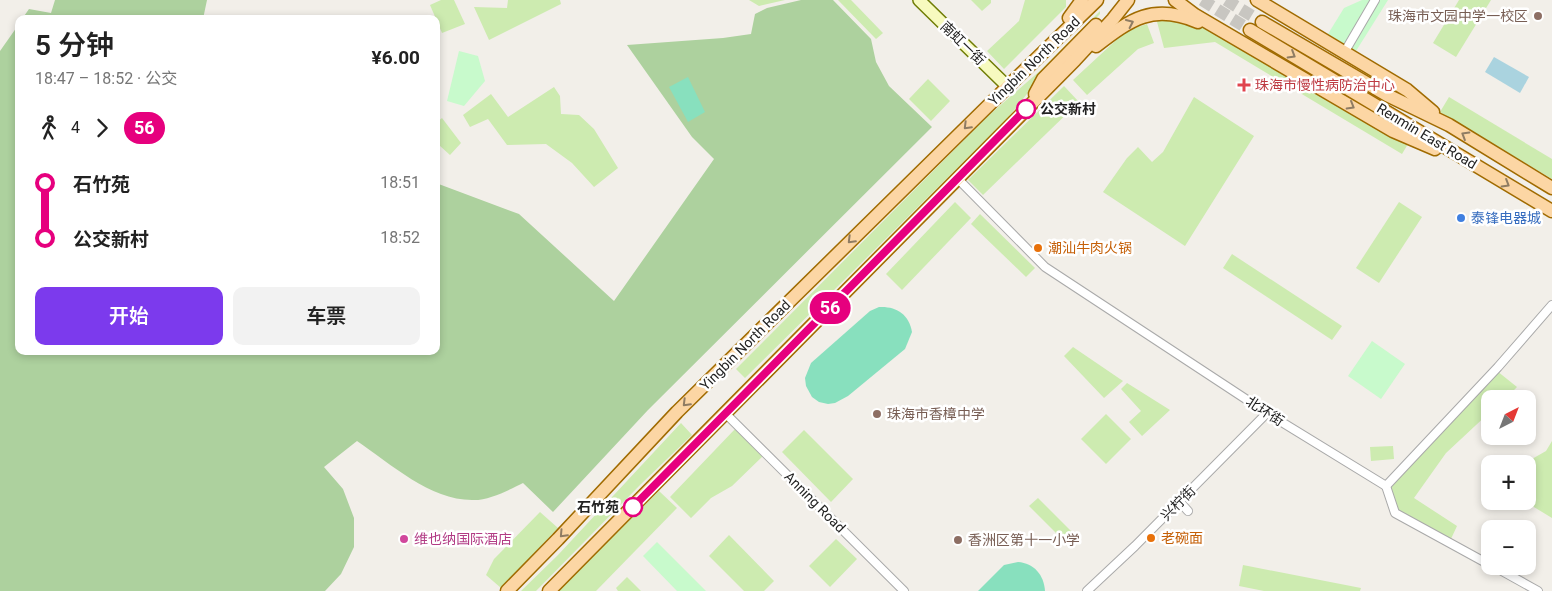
<!DOCTYPE html>
<html lang="zh">
<meta charset="utf-8">
<style>
:root{--surface:#fff;--page:#f2f2f2;--text:#222;--muted:#767676;--accent:#7c3aed}
body{margin:0;font-family:Roboto,"Noto Sans SC",sans-serif;background:var(--page);color:var(--text);height:100vh;display:flex;flex-direction:column;font-size:19px;white-space:nowrap}
*{box-sizing:border-box;margin:0}
p{font-size:16px;color:var(--muted)}
.icon{flex:none;width:28px;height:28px;fill:none;stroke:currentColor;stroke-width:2;stroke-linecap:round;stroke-linejoin:round}
.map{position:relative;flex:1;overflow:hidden}
.sheet{position:absolute;left:15px;top:15px;width:425px;height:340px;display:flex;flex-direction:column;background:var(--surface);border-radius:10px;box-shadow:0 2px 8px #0003}
.sheet>*{flex:none}
.badge{padding:0 10px;border-radius:16px;font-size:18px;line-height:32px}
.needle{width:32px;rotate:42deg}
.tools{position:absolute;left:1481px;top:390px;display:grid;gap:10px}
.tools a{display:grid;place-items:center;width:55px;height:55px;border-radius:10px;background:var(--surface);box-shadow:0 2px 8px #0003;font-size:25px}
.map>.badge{position:absolute;translate:-50% -50%;box-shadow:0 0 0 2px #fff}
.legs{display:flex;align-items:center;gap:8px;height:55px;padding:0 20px;font-size:16px}
.legs p{margin-inline-start:auto}
.headline{display:flex;align-items:center;justify-content:space-between;height:85px;padding:0 20px}
h1{font-size:28px;font-weight:600;line-height:38px}
.button{display:flex;gap:10px;margin-top:auto;padding:10px 20px}
.button a{flex:1;height:58px;border-radius:10px;background:var(--accent);color:#fff;font-size:20px;font-weight:600;line-height:58px;text-align:center}
.button a+a{background:var(--page);color:var(--text)}
ul{padding:0 20px;list-style:none}
li{display:flex;align-items:center;gap:18px;height:55px;font-size:19px}
li i{display:grid;place-items:center;width:8px;height:100%;margin:0 6px;background:currentColor}
li i::after{content:'';width:12px;height:12px;margin:-6px;border:4px solid;border-radius:50%;background:var(--surface)}
li p{margin-inline-start:auto}
li:first-child i{background:linear-gradient(#0000 50%,currentColor 0)}
li:last-child i{background:linear-gradient(currentColor 50%,#0000 0)}
.map>svg:first-child{display:block}
.grass{fill:#cdebb0}
.forest{fill:#add19e}
.park{fill:#c8facc}
.pitch{fill:#88e0be}
.water{fill:#aad3df}
.lines{fill:none;stroke-linecap:round;stroke-linejoin:round}
.primary-tunnel{stroke:#c8c6c1;stroke-width:12;stroke-dasharray:12 6;stroke-linecap:butt}
.street-casing{stroke:#a9a9a9;stroke-width:10}
.secondary-casing{stroke:#707d05;stroke-width:14}
.primary-casing{stroke:#a06b00;stroke-width:15}
.street{stroke:#fff;stroke-width:8}
.secondary{stroke:#f7fabf;stroke-width:11}
.primary{stroke:#fcd6a4;stroke-width:12}
.oneway{stroke:#8f7c63}
.line-1-casing{stroke:#fff;stroke-width:11}
.line-1{stroke:#e6007e;stroke-width:8}
.education-dot{fill:#8d6e63;stroke:#fff;stroke-width:2}
.health-dot{fill:#e0444e;stroke:#fff;stroke-width:2}
.stop-1-dot{fill:#fff;stroke:#e6007e;stroke-width:2.5}
.shop-dot{fill:#3f7fe0;stroke:#fff;stroke-width:2}
.food-dot{fill:#e8710a;stroke:#fff;stroke-width:2}
.hotel-dot{fill:#d1479c;stroke:#fff;stroke-width:2}
.labels{text-anchor:middle;stroke-width:5;stroke-linejoin:round;paint-order:stroke}
.education-label{font-size:14px;fill:#785e54;stroke:#fff;text-anchor:start}
.street-label{font-size:14px;fill:#222;stroke:#fff}
.health-label{font-size:14px;fill:#be3a42;stroke:#fff;text-anchor:start}
.stop-label{font-size:14px;font-weight:bold;fill:#222;stroke:#fff;text-anchor:start}
.shop-label{font-size:14px;fill:#366cbe;stroke:#fff;text-anchor:start}
.food-label{font-size:14px;fill:#c56008;stroke:#fff;text-anchor:start}
.hotel-label{font-size:14px;fill:#b23c85;stroke:#fff;text-anchor:start}
</style>
<div class="map">
<svg width="1552" height="591" viewBox="0 0 1552 591">
<rect width="100%" height="100%" fill="#f2efe9"/>
<g class="grass">
<path d="M 441,0 L 454,0 L 465,24 L 442,33 L 430,5 Z"/>
<path d="M 508,0 L 560,0 L 561,4 L 489,40 L 474,7 L 507,8 Z"/>
<path d="M 749,0 L 785,0 L 759,6 Z"/>
<path d="M 838,0 L 851,0 L 883,33 L 876,39 Z"/>
<path d="M 971,0 L 991,0 L 991,3 L 982,11 Z"/>
<path d="M 1025,0 L 1066,0 L 1066,7 L 1004,69 L 987,51 L 1019,21 Z"/>
<path d="M 1459,0 L 1491,0 L 1456,57 L 1433,43 Z"/>
<path d="M 1100,11 L 1100,14 L 1046,70 L 1007,119 L 745,378 L 736,369 L 988,116 L 1042,69 Z"/>
<path d="M 1156,18 L 1184,21 L 1219,34 L 1408,144 L 1402,154 L 1215,42 L 1164,48 Z"/>
<path d="M 1147,24 L 1154,43 L 1138,49 L 1087,95 L 1073,80 L 1126,31 Z"/>
<path d="M 928,79 L 950,101 L 931,121 L 909,99 Z"/>
<path d="M 1064,86 L 1079,102 L 983,195 L 968,180 Z"/>
<path d="M 554,87 L 560,96 L 561,114 L 579,115 L 594,129 L 618,168 L 594,187 L 572,163 L 546,144 L 507,145 L 488,119 L 470,127 L 463,115 L 491,94 L 508,117 Z"/>
<path d="M 1194,97 L 1254,136 L 1185,246 L 1103,192 L 1127,158 L 1138,147 L 1152,162 L 1163,152 Z"/>
<path d="M 1449,97 L 1552,159 L 1552,179 L 1440,112 Z"/>
<path d="M 442,118 L 461,143 L 450,155 L 439,145 L 436,147 L 436,123 Z"/>
<path d="M 955,202 L 971,218 L 902,290 L 886,274 Z"/>
<path d="M 1399,202 L 1422,217 L 1379,283 L 1356,268 Z"/>
<path d="M 980,214 L 1035,268 L 1026,277 L 971,224 Z"/>
<path d="M 1232,254 L 1342,326 L 1332,340 L 1223,268 Z"/>
<path d="M 1073,347 L 1123,381 L 1104,398 L 1064,356 Z"/>
<path d="M 1497,371 L 1517,387 L 1505,399 L 1490,399 L 1490,412 L 1446,453 L 1414,498 L 1457,526 L 1450,541 L 1397,510 L 1389,487 Z"/>
<path d="M 1127,383 L 1170,410 L 1142,436 L 1129,422 L 1141,411 L 1121,389 Z"/>
<path d="M 1106,414 L 1131,439 L 1106,464 L 1081,439 Z"/>
<path d="M 681,423 L 692,435 L 641,484 L 536,591 L 521,591 L 558,555 Z"/>
<path d="M 736,428 L 764,455 L 732,486 L 711,498 L 691,518 L 670,497 Z"/>
<path d="M 804,430 L 853,479 L 831,502 L 782,452 Z"/>
<path d="M 1552,441 L 1552,518 L 1524,501 L 1528,501 L 1528,464 L 1523,464 L 1546,451 Z"/>
<path d="M 1393,446 L 1394,459 L 1371,461 L 1370,447 Z"/>
<path d="M 659,491 L 677,508 L 596,591 L 558,591 Z"/>
<path d="M 1038,498 L 1075,535 L 1066,543 L 1029,506 Z"/>
<path d="M 540,512 L 558,528 L 501,588 L 486,575 L 494,559 Z"/>
<path d="M 729,535 L 774,581 L 764,591 L 744,591 L 709,556 Z"/>
<path d="M 836,539 L 857,559 L 830,587 L 809,566 Z"/>
<path d="M 1243,565 L 1361,588 L 1360,591 L 1264,591 L 1239,586 Z"/>
<path d="M 627,577 L 641,591 L 618,591 L 616,588 Z"/>
</g>
<g class="forest">
<path d="M 55,0 L 207,0 L 203,19 L 22,19 L 29,9 L 51,13 Z"/>
<path d="M 801,0 L 833,0 L 871,39 L 876,62 L 889,86 L 932,127 L 648,410 L 553,512 L 523,483 C 509,490 488,501 472,500 C 430,500 391,464 357,441 L 324,467 L 343,489 L 354,518 L 354,547 L 341,574 L 325,591 L 0,591 L 0,51 L 19,24 L 19,351 L 436,351 L 436,183 L 519,214 L 614,301 L 714,159 L 692,137 L 627,45 L 723,38 L 751,34 L 755,14 L 767,8 Z"/>
</g>
<g class="park">
<path d="M 1362,0 L 1388,0 L 1356,51 L 1328,34 L 1344,8 Z"/>
<path d="M 459,51 L 478,56 L 485,81 L 464,106 L 447,101 Z"/>
<path d="M 1372,341 L 1405,364 L 1381,399 L 1348,376 Z"/>
<path d="M 657,542 L 706,591 L 677,591 L 643,556 Z"/>
</g>
<g class="pitch">
<path d="M 688,77 L 705,112 L 688,122 L 669,87 Z"/>
<path d="M 879,307 C 896,306 909,314 912,332 L 905,349 L 848,396 L 835,403 L 828,404 L 819,402 L 812,397 L 806,386 L 805,378 L 811,363 L 870,311 Z"/>
<path d="M 1018,562 C 1034,563 1044,575 1045,591 L 978,591 L 1004,565 Z"/>
</g>
<path class="water" d="M 1494,57 L 1529,77 L 1520,93 L 1485,72 Z"/>
<g class="lines">
<g class="primary-tunnel">
<path d="M 1202,0 L 1250,30"/>
<path d="M 1226,0 L 1262,22"/>
</g>
<defs>
<g id="street">
<path d="M 1344,53 L 1375,0"/>
<path d="M 958,179 L 1045,267 L 1267,413 L 1386,486 L 1498,367 L 1552,305"/>
<path d="M 726,414 L 904,591"/>
<path d="M 1386,486 L 1395,513 L 1490,565"/>
<path d="M 1179,501 L 1188,511"/>
<path d="M 1493,566 L 1538,591"/>
<path d="M 1087,591 L 1135,546 L 1267,413"/>
</g>
<path id="secondary" d="M 919,0 L 1007,86"/>
<g id="primary">
<path d="M 1175,0 L 1195,15 L 1393,131 L 1435,149"/>
<path d="M 1257,0 L 1407,90 L 1433,112"/>
<path d="M 1069,18 L 1082,0"/>
<path d="M 1262,22 L 1387,95 L 1449,125 L 1552,188"/>
<path d="M 1250,30 L 1552,211"/>
<path d="M 1096,46 C 1131,19 1153,3 1198,22"/>
<path d="M 1035,94 L 1043,79 L 1096,25"/>
<path d="M 507,591 L 558,539 L 677,412 L 993,101 L 1097,0"/>
<path d="M 549,591 L 1075,60 L 1113,19 L 1128,0"/>
</g>
</defs>
<use href="#street" class="street-casing"/>
<use href="#secondary" class="secondary-casing"/>
<use href="#primary" class="primary-casing"/>
<use href="#street" class="street"/>
<use href="#secondary" class="secondary"/>
<use href="#primary" class="primary"/>
</g>
<defs><path id="oneway-chevron" d="M-2-3.5L2.5 0L-2 3.5" fill="none" stroke-width="1.6" stroke-linecap="round" stroke-linejoin="round" transform="scale(1.25)"/></defs>
<g class="oneway">
<use href="#oneway-chevron" transform="translate(1130 23) rotate(-25)"/>
<use href="#oneway-chevron" transform="translate(1292 55) rotate(31)"/>
<use href="#oneway-chevron" transform="translate(1351 106) rotate(30)"/>
<use href="#oneway-chevron" transform="translate(967 126) rotate(135)"/>
<use href="#oneway-chevron" transform="translate(1465 135) rotate(-149)"/>
<use href="#oneway-chevron" transform="translate(1506 184) rotate(31)"/>
<use href="#oneway-chevron" transform="translate(851 240) rotate(135)"/>
<use href="#oneway-chevron" transform="translate(686 403) rotate(135)"/>
<use href="#oneway-chevron" transform="translate(563 534) rotate(133)"/>
</g>
<g class="lines">
<defs>
<path id="line-1" d="M 633,507 L 1026,109"/>
</defs>
<use href="#line-1" class="line-1-casing"/>
<use href="#line-1" class="line-1"/>
</g>
<g class="education-dot">
<circle cx="1538" cy="16" r="5"/>
<circle cx="877" cy="414" r="5"/>
<circle cx="958" cy="540" r="5"/>
</g>
<path class="health-dot" d="M1241.5 77.5h5v5h5v5h-5v5h-5v-5h-5v-5h5z"/>
<g class="stop-1-dot">
<circle cx="1026" cy="109" r="9"/>
<circle cx="633" cy="507" r="9"/>
</g>
<circle class="shop-dot" cx="1461" cy="218" r="5"/>
<g class="food-dot">
<circle cx="1038" cy="248" r="5"/>
<circle cx="1151" cy="538" r="5"/>
</g>
<circle class="hotel-dot" cx="404" cy="539" r="5"/>
<g class="labels">
<g class="education-label">
<text x="1528" y="21" text-anchor="end">珠海市文园中学一校区</text>
<text x="887" y="419">珠海市香樟中学</text>
<text x="968" y="545">香洲区第十一小学</text>
</g>
<g class="street-label">
<text transform="translate(963 43) rotate(44)" y="5">南虹一街</text>
<text transform="translate(1034 61) rotate(-44)" y="5">Yingbin North Road</text>
<text transform="translate(1427 136) rotate(31)" y="5">Renmin East Road</text>
<text transform="translate(745 345) rotate(-45)" y="5">Yingbin North Road</text>
<text transform="translate(1265 411) rotate(33)" y="5">北环街</text>
<text transform="translate(815 502) rotate(45)" y="5">Anning Road</text>
<text transform="translate(1178 503) rotate(-45)" y="5">兴柠街</text>
</g>
<g class="health-label">
<text x="1255" y="90">珠海市慢性病防治中心</text>
</g>
<g class="stop-label">
<text x="1040" y="114">公交新村</text>
<text x="619" y="512" text-anchor="end">石竹苑</text>
</g>
<g class="shop-label">
<text x="1471" y="223">泰锋电器城</text>
</g>
<g class="food-label">
<text x="1048" y="253">潮汕牛肉火锅</text>
<text x="1161" y="543">老碗面</text>
</g>
<g class="hotel-label">
<text x="414" y="544">维也纳国际酒店</text>
</g>
</g>
</svg>
<div class="tools">
<a><svg class="needle" viewBox="-14 -14 28 28"><path d="M0-13l5 13h-10z" fill="#e53935"/><path d="M0 13l5-13h-10z" fill="#767676"/></svg></a>
<a>+</a>
<a>−</a>
</div>
<b class="badge" style="left:830px;top:308px;background:#e6007e;color:#fff">56</b>
<section class="sheet">
<div class="headline"><div><h1>5 分钟</h1><p>18:47 – 18:52 · 公交</p></div><b>¥6.00</b></div>
<div class="legs"><svg class="icon" aria-label="walk" viewBox="0 0 24 24"><circle cx="13" cy="4" r="2"/><path d="M13 8l-2 6 4 7M11 14l-3 7M7 12l3-4h3l4 4"/></svg>4<svg class="icon" aria-label="forward" viewBox="0 0 24 24"><path d="M9 5l7 7-7 7"/></svg><b class="badge" style="background:#e6007e;color:#fff">56</b></div>
<ul>
<li><i style="color:#e6007e"></i><b>石竹苑</b><p>18:51</p></li>
<li><i style="color:#e6007e"></i><b>公交新村</b><p>18:52</p></li>
</ul>
<div class="button"><a>开始</a><a>车票</a></div>
</section>
</div>
